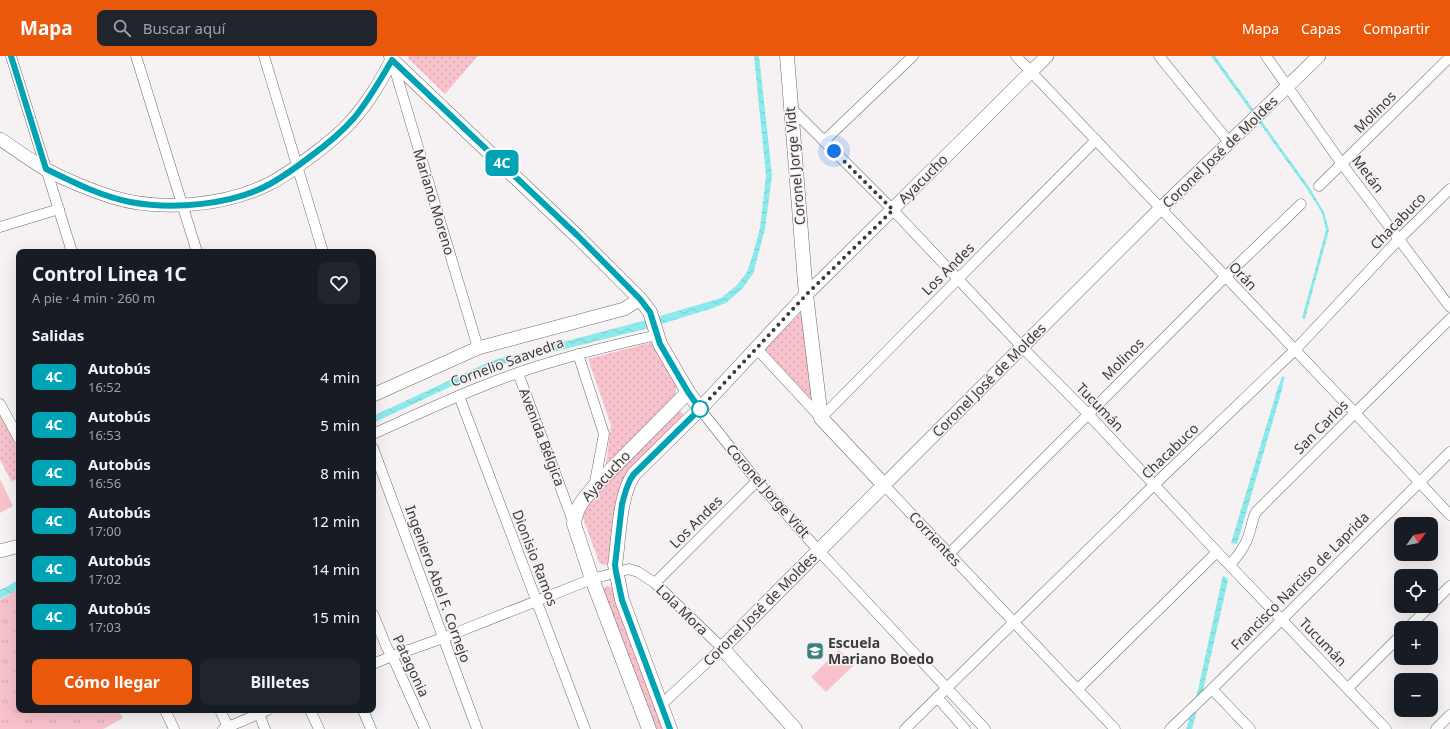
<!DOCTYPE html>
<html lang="es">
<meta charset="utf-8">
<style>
:root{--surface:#171b24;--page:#20242c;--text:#f1f3f6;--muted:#9ea1a6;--accent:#ea580c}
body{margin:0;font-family:"Noto Sans",sans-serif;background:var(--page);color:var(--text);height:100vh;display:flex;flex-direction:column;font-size:15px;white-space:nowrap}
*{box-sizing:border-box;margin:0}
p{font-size:13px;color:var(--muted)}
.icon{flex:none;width:22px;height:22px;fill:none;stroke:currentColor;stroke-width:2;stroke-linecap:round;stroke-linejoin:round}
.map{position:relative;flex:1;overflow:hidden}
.details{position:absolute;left:16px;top:193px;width:360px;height:464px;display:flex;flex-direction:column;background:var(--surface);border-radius:8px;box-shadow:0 4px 16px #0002}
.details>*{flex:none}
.badge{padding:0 8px;border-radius:6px;font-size:14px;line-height:26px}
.needle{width:26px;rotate:57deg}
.controls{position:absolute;left:1394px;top:461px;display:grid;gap:8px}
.controls a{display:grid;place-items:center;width:44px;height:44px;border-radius:8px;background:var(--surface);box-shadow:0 4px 16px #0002;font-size:20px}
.you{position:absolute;width:20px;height:20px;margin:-10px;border:3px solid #fff;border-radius:50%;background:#1a73e8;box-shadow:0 0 0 6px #1a73e833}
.map>.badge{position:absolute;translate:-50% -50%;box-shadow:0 0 0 2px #fff}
h2{padding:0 16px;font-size:15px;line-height:36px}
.round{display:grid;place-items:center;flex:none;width:42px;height:42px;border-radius:8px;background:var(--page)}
.summary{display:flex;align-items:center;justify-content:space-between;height:68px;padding:0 16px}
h1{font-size:19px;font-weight:700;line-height:30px}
.button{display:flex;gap:8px;margin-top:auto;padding:8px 16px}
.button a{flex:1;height:46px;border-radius:8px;background:var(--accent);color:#fff;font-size:16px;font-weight:700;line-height:46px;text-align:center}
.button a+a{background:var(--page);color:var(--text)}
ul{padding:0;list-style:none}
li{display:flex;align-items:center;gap:12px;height:48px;padding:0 16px}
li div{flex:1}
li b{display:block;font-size:15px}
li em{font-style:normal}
li .badge{min-width:44px;font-weight:700;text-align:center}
header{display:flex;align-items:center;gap:24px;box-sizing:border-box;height:56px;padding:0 20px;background:var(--accent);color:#fff}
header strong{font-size:19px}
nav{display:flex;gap:22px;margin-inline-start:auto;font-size:14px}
.search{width:280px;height:36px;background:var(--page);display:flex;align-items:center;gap:10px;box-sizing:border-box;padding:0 14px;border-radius:8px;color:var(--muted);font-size:15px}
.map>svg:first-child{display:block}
.grass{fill:url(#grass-tufts)}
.park{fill:url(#park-dots)}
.pitch{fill:#f8c2cd}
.water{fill:url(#water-waves)}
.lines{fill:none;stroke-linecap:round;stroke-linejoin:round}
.stream{stroke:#8beaeb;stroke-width:3}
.minor-casing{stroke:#706c6d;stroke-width:11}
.tertiary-casing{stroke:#706c6d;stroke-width:14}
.secondary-casing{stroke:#706c6d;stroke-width:15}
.minor{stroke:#fff;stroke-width:10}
.tertiary{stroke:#fff;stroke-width:13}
.secondary{stroke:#fff;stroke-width:14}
.line-casing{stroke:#fff;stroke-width:9}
.line{stroke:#00a3b4;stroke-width:6}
.walk{stroke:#3c3a3a;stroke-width:4;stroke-dasharray:0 7.2}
.stop-dot{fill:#fff;stroke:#00a3b4;stroke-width:2}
.labels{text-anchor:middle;stroke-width:3;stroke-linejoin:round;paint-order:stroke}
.street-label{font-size:14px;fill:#3c3a3a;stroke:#f6f1f2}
.poi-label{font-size:14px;font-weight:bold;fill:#3c3a3a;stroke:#f6f1f2;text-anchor:start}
</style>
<header>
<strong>Mapa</strong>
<div class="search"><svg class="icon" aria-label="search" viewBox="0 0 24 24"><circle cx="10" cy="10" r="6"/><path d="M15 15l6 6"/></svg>Buscar aquí</div>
<nav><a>Mapa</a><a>Capas</a><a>Compartir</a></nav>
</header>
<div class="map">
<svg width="1450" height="673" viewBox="0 0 1450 673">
<defs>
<pattern id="grass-tufts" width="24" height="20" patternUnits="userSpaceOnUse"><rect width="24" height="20" fill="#f8c2cd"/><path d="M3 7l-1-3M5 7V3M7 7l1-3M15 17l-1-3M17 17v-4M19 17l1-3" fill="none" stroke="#d6a7b1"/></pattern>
<pattern id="park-dots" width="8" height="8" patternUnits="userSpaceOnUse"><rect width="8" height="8" fill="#f8c2cd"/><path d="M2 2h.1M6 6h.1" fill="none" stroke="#d6a7b1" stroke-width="1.8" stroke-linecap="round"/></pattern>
<pattern id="water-waves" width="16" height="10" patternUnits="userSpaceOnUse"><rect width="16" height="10" fill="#8beaeb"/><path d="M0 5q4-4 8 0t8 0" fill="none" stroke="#79c9ca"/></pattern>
</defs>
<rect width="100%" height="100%" fill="#f6f1f2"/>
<path class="grass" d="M 19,533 L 19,654 L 118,654 L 123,662 L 103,673 L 0,673 L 0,544 Z"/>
<g class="park">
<path d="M 409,0 L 478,0 L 445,38 L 408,2 Z"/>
<path d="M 803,254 L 816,351 L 765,293 Z"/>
<path d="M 653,286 L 677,330 L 674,345 L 606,408 L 611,369 L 588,303 Z"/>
<path d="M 676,354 L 680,355 L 684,359 L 684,362 L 634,413 L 609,508 L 603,509 L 599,506 L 582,459 L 583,452 Z"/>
<path d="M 0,359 L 4,365 L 19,395 L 19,421 L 12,426 L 0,404 Z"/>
<path d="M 607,530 L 611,531 L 614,536 L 665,673 L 654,673 L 603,533 Z"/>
</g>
<g class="pitch">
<path d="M 0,423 L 13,450 L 0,457 Z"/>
<path d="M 839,594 L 854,609 L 826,636 L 811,621 Z"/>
</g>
<g class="water">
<path d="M 754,0 L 759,0 L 772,119 L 765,173 L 753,218 L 742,233 L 726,247 L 713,252 L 645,273 L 492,311 L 373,367 L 373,360 L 491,305 L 643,265 L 721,242 L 737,229 L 747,216 L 753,198 L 760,172 L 766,119 Z"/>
<path d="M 1211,0 L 1215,0 L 1309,131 L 1324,156 L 1329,174 L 1305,263 L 1302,262 L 1326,174 L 1322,157 L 1307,133 Z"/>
<path d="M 1279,328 L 1283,330 L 1237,488 L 1231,487 Z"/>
<path d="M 1223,519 L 1228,524 L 1204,630 L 1192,673 L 1186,673 L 1198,634 Z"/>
<path d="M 19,524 L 19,533 L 0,543 L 0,534 Z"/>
</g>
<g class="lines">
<path class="stream" d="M 1280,332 L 1283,322"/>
<defs>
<g id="minor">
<path d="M 11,0 L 72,196"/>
<path d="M 136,0 L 197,196"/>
<path d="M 264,0 L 323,196"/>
<path d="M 1016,0 L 1355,357 L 1450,459"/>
<path d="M 1159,0 L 1229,86"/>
<path d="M 1266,0 L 1342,108 L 1450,251"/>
<path d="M 392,4 L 478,292"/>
<path d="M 791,52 L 893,154 L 1022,291 L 1088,358 L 1217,496 L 1386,673"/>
<path d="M 824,85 L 913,0"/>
<path d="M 1319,130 L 1450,1"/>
<path d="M 0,171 L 59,153"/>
<path d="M 756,292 L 821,362 L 958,223 L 1096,84"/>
<path d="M 578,298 L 604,378 L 594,431"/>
<path d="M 518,317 L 574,468"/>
<path d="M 459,340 L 585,673"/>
<path d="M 0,348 L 19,383"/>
<path d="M 700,353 L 757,425 L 819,495 L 985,673"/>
<path d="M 373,378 C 411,361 449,343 488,328 C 543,306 600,292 657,279"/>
<path d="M 373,392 L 477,673"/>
<path d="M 884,429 L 1115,673"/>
<path d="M 949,498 L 1225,221 L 1301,148"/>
<path d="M 1230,509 C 1236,502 1242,495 1246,486 C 1251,476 1251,466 1256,456 L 1355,357 L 1450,263"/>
<path d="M 655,527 L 757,425"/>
<path d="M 1431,549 L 1450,530"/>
<path d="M 373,558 L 387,592 L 394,604 L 425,673"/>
<path d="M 1408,572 L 1430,550"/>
<path d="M 373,608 L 392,600 L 443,582 L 592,523 L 629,513 L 638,516 L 655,527 L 722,592 L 661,649"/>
<path d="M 1348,632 L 1401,579"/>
<path d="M 1078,633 L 1217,496"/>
<path d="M 1212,633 L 1250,673"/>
<path d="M 937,641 L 965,673"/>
<path d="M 165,654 L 174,673"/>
<path d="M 220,654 L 228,671"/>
<path d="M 310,654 L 319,673"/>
<path d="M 363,654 L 371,673"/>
<path d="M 259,658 L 265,673"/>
<path d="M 223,673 L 268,654"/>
<path d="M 905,673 L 1154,429 L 1295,294 L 1399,183 L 1450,133"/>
<path d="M 1170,673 L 1212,633 L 1450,396"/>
<path d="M 1436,673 L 1450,659"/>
</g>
<g id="tertiary">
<path d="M 0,83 C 15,93 30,104 45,113 C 66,124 90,134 112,141 C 160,156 224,150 269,128 C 285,120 299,109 314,98 C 328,87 343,76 354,62 C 370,44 381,24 392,4"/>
<path d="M 806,239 L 1047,0"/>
<path d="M 373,339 L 478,292 L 624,253 L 640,243"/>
<path d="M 884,429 L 1160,153 L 1319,0"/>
<path d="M 0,495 L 19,490"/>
</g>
<g id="secondary">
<path d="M 391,0 L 392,4 L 578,181 L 640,243 L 650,256 L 660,288 L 688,336 L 700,353"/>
<path d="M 787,0 L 806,239 L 821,362 L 884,429 L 722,592 L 795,673"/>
<path d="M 649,673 L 592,523 L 574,468 C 576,451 583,444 594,431 L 688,336"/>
<path d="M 670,673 L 622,544 L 615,509 C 619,483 619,439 634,418 L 700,353 L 806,239"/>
</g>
</defs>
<use href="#minor" class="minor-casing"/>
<use href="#tertiary" class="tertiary-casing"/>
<use href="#secondary" class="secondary-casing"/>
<use href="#minor" class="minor"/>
<use href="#tertiary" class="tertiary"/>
<use href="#secondary" class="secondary"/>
</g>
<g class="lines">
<defs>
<path id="line" d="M 11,0 L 46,113 C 73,126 100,140 130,146 C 173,154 232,149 270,128 C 284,120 298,110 311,100 C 326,89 341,77 354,62 C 369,44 380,24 392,4 L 578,180 L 640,243 L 650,256 L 660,288 L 688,336 L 700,353 L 634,418 L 630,424 L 626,434 L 622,448 L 615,509 L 616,516 L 622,544 L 670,673"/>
</defs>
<use href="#line" class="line-casing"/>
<use href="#line" class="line"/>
<path class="walk" d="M 700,353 L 806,239 L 893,154 L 834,95"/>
</g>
<defs>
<symbol id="school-square" viewBox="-11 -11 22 22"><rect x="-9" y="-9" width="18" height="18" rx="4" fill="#398282" stroke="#f6f1f2"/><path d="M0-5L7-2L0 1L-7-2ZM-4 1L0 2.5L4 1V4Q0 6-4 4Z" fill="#fff"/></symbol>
</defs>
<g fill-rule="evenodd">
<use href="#school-square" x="805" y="585" width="20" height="20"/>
</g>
<circle class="stop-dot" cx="700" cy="353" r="8"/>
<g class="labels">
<g class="street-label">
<text transform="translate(1375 56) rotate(-45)" y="5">Molinos</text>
<text transform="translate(1220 96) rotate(-44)" y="5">Coronel José de Moldes</text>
<text transform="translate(795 110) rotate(-95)" y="5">Coronel Jorge Vidt</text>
<text transform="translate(1368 118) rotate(53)" y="5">Metán</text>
<text transform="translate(923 123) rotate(-45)" y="5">Ayacucho</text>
<text transform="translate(434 146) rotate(73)" y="5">Mariano Moreno</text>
<text transform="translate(1398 165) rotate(-46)" y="5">Chacabuco</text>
<text transform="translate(948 213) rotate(-45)" y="5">Los Andes</text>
<text transform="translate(1243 220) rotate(46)" y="5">Orán</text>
<text transform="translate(1123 303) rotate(-45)" y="5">Molinos</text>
<text transform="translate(507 306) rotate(-20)" y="5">Cornelio Saavedra</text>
<text transform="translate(989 324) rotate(-45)" y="5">Coronel José de Moldes</text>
<text transform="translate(1100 351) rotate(46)" y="5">Tucumán</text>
<text transform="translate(1321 371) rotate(-45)" y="5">San Carlos</text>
<text transform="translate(542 381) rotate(69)" y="5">Avenida Bélgica</text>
<text transform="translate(1170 395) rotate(-44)" y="5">Chacabuco</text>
<text transform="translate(606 420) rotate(-47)" y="5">Ayacucho</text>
<text transform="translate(768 435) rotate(49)" y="5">Coronel Jorge Vidt</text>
<text transform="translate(696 466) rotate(-45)" y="5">Los Andes</text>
<text transform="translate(935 483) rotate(47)" y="5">Corrientes</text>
<text transform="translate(535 502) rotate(69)" y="5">Dionisio Ramos</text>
<text transform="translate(1300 525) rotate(-45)" y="5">Francisco Narciso de Laprida</text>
<text transform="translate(438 528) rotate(70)" y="5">Ingeniero Abel F. Cornejo</text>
<text transform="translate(760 553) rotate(-45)" y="5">Coronel José de Moldes</text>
<text transform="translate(682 554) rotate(44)" y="5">Lola Mora</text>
<text transform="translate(1323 586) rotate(46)" y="5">Tucumán</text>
<text transform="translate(411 610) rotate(65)" y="5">Patagonia</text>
</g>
<g class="poi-label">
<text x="828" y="592">Escuela<tspan x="828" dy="16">Mariano Boedo</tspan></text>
</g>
</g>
</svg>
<div class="controls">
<a><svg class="needle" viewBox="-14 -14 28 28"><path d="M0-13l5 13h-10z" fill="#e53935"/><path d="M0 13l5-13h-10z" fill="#9ea1a6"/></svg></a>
<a><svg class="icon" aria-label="locate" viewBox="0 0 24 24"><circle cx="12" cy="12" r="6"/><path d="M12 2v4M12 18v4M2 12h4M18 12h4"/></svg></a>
<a>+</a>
<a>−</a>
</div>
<div class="you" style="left:834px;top:95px"></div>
<b class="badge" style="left:502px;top:107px;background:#00a3b4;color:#fff">4C</b>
<section class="details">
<div class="summary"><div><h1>Control Linea 1C</h1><p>A pie · 4 min · 260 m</p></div><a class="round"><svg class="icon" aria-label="heart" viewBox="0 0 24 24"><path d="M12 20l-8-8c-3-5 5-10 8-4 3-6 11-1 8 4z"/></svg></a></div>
<h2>Salidas</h2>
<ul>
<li><span class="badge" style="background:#00a3b4;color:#fff">4C</span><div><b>Autobús</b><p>16:52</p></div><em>4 min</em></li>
<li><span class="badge" style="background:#00a3b4;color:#fff">4C</span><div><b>Autobús</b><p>16:53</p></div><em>5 min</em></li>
<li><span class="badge" style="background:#00a3b4;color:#fff">4C</span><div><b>Autobús</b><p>16:56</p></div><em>8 min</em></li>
<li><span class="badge" style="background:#00a3b4;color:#fff">4C</span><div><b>Autobús</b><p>17:00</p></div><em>12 min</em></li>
<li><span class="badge" style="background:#00a3b4;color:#fff">4C</span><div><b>Autobús</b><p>17:02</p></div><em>14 min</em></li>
<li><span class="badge" style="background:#00a3b4;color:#fff">4C</span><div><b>Autobús</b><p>17:03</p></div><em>15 min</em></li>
</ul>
<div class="button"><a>Cómo llegar</a><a>Billetes</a></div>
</section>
</div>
